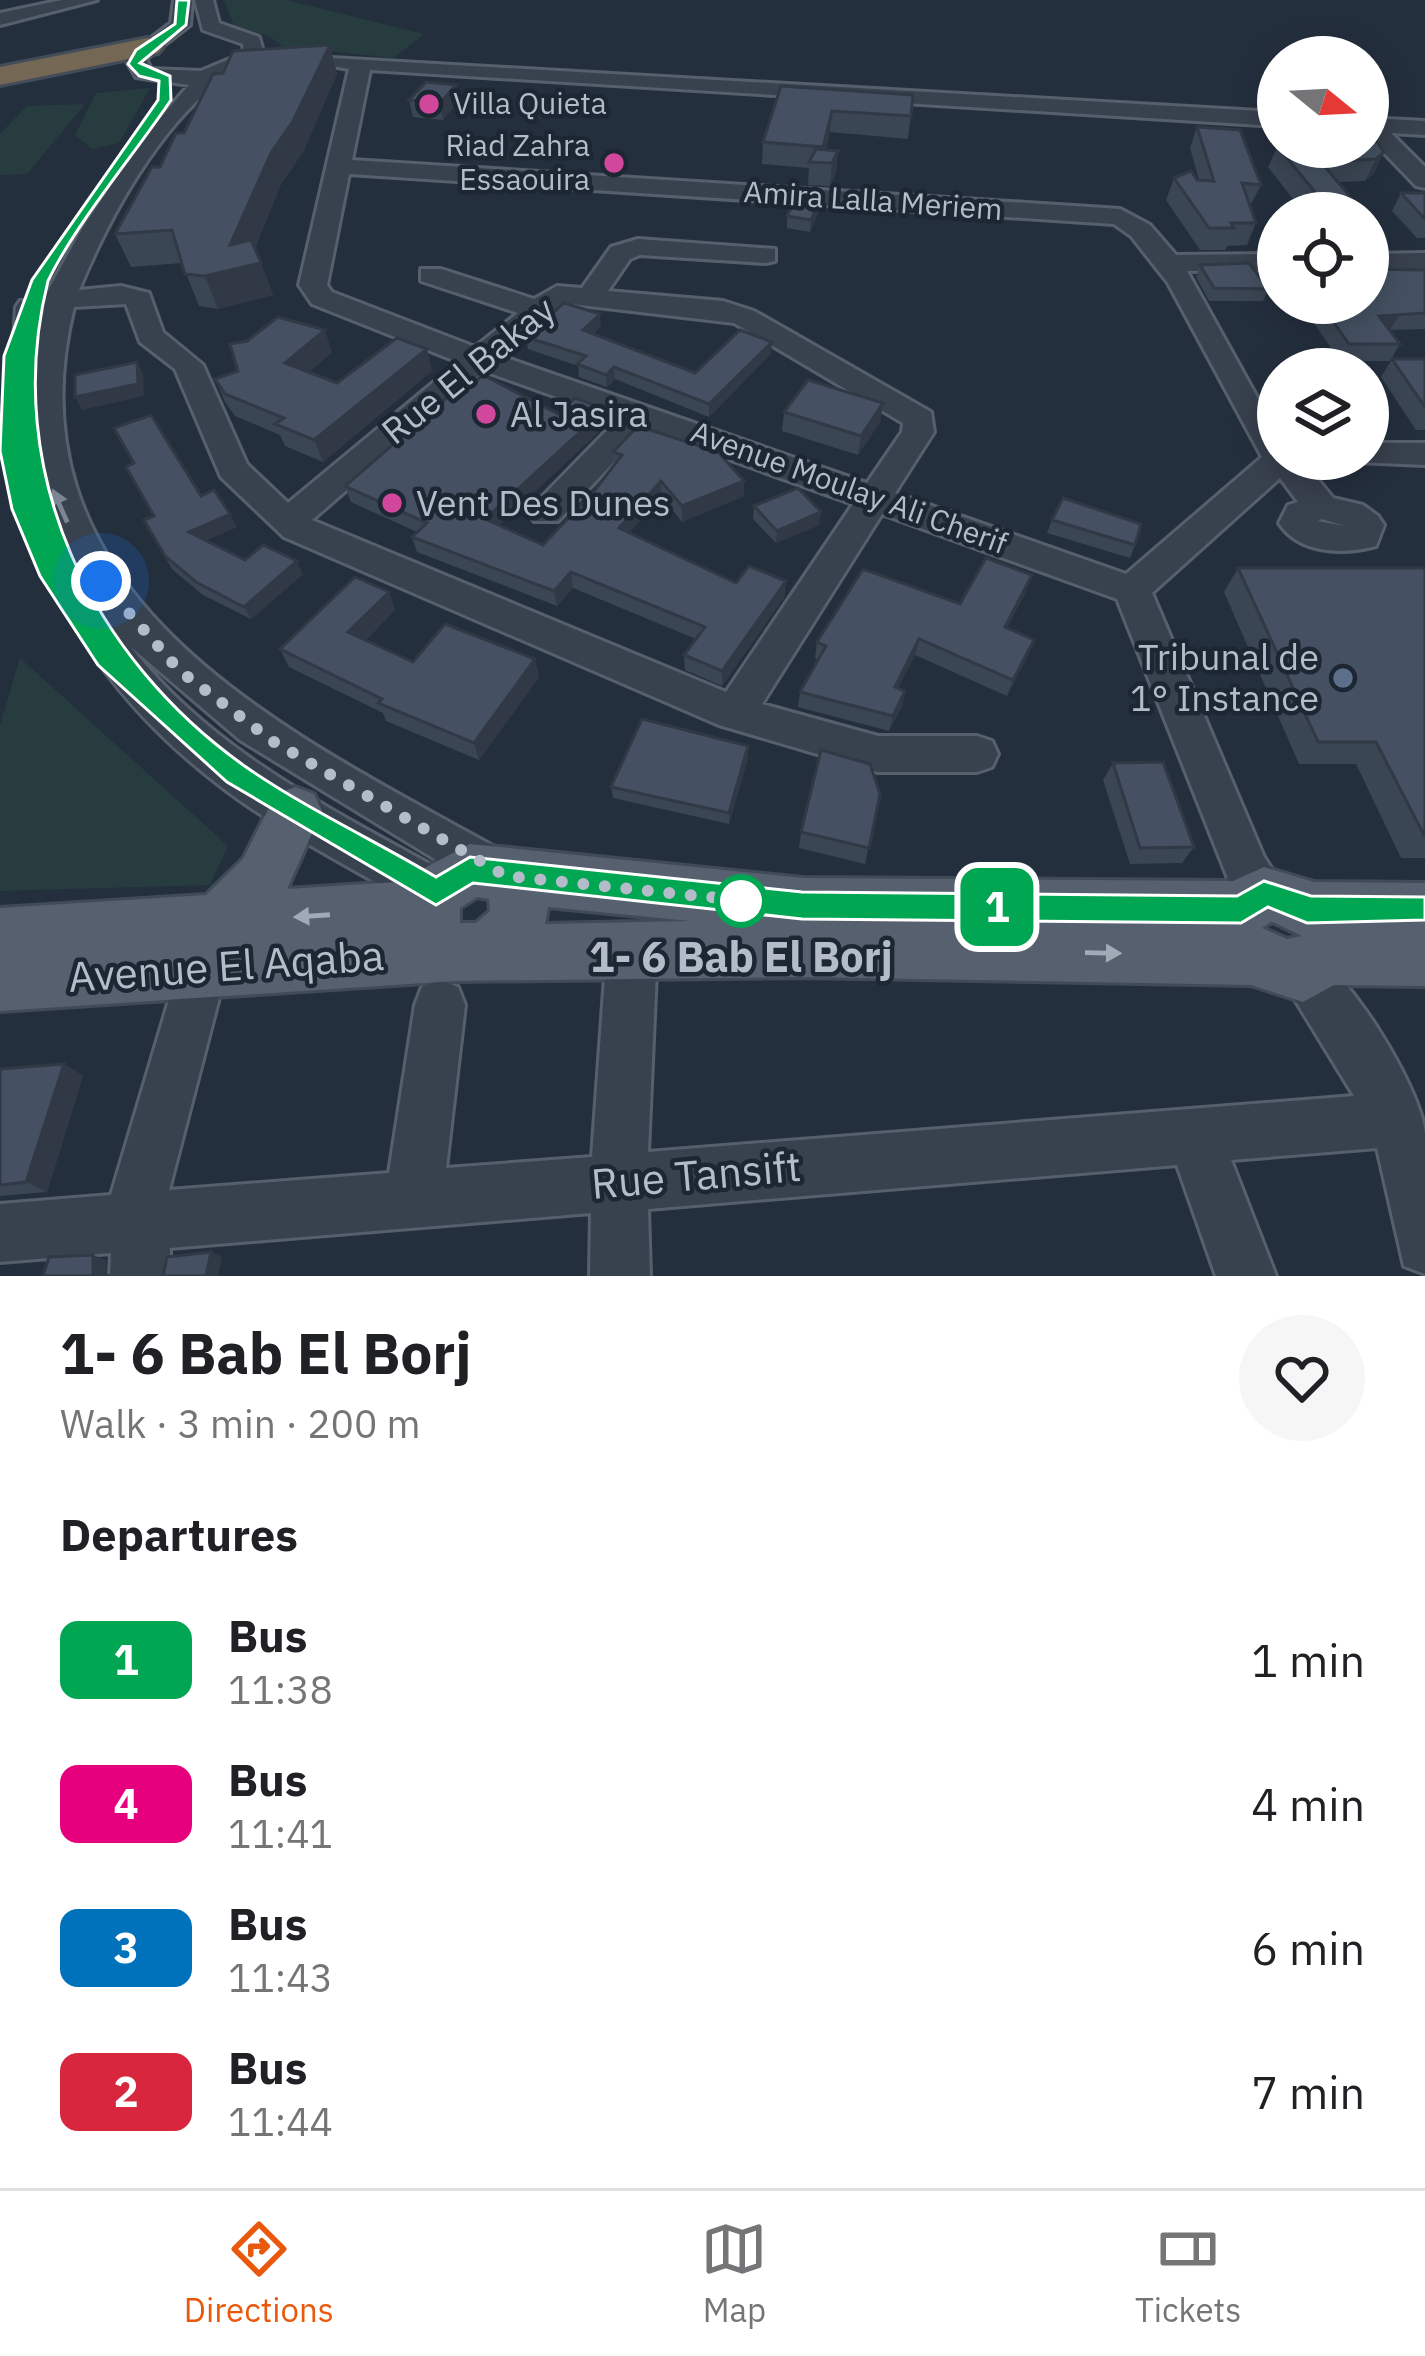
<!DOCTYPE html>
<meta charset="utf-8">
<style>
:root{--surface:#fff;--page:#f6f6f6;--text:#202124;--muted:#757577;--line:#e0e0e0;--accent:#ea580c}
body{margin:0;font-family:"IBM Plex Sans",sans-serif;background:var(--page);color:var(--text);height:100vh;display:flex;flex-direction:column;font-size:45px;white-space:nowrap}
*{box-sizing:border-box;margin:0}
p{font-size:39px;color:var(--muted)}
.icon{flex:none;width:66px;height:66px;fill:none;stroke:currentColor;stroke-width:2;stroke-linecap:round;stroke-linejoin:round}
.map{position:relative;height:1276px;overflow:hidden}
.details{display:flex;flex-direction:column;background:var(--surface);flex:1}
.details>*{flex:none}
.badge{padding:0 24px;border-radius:18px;font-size:42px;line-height:78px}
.needle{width:78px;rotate:108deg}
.fabs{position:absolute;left:1257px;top:36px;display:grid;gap:24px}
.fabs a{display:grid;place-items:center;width:132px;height:132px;border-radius:50%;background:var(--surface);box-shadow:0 6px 30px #0003;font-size:60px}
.you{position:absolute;width:60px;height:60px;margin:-30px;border:9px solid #fff;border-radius:50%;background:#1a73e8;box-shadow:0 0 0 18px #1a73e833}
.map>.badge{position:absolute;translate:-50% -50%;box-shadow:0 0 0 6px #fff}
h2{padding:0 60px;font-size:45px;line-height:108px}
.round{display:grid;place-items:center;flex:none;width:126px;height:126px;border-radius:63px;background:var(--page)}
.summary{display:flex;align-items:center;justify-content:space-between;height:204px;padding:0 60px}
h1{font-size:57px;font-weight:700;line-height:90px}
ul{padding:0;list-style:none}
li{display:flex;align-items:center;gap:36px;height:144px;padding:0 60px}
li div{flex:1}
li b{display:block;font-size:45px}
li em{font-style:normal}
li .badge{min-width:132px;font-weight:700;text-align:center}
.tab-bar{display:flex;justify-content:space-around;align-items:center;height:168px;border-top:3px solid var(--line);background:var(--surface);font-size:33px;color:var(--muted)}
.tab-bar a{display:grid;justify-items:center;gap:6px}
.tab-bar .current{color:var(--accent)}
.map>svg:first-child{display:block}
.green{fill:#263c3f}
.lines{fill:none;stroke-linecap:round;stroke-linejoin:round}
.minor-casing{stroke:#565f6c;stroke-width:6}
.major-casing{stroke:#414a57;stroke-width:6}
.highway-casing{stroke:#434c59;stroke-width:6}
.minor{fill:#38414e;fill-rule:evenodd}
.major{fill:#56606e;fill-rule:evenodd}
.highway{fill:#746855;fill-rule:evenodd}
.wall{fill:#3b4654}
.shaded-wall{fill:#303945}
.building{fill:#455162;stroke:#303945;stroke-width:3}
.oneway{fill:#7c8592}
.oneway2{fill:#a1aab7}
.line{fill:#00a651;stroke:#fff;stroke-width:3}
.walk{stroke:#b4bcc9;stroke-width:12;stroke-dasharray:0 21.6}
.hotel-dot{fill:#d1479c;stroke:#1d2633;stroke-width:4.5}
.service-dot{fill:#5c6f8a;stroke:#1d2633;stroke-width:4.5}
.stop-dot{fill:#fff;stroke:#00a651;stroke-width:6}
.labels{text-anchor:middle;stroke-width:9;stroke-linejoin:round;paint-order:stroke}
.far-poi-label{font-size:30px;fill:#b4bcc9;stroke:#1d2633;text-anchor:start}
.far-street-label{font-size:30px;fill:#b4bcc9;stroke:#1d2633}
.street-label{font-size:36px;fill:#b4bcc9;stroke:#1d2633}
.poi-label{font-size:36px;fill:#b4bcc9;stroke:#1d2633;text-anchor:start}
.near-stop-label{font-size:42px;font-weight:bold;fill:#b4bcc9;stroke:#1d2633}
.near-street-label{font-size:42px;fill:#b4bcc9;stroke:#1d2633}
</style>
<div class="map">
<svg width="1425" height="1276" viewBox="0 0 1425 1276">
<rect width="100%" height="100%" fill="#242f3e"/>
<g class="green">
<path d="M 224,0 L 286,0 L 424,34 L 393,58 L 282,46 L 269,36 L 234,26 Z"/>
<path d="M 150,88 L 119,143 L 92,149 L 75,135 L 96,93 Z"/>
<path d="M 85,104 L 27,174 L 0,175 L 0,134 L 27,106 Z"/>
<path d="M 20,658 L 228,846 L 210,885 L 0,891 L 0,725 Z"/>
</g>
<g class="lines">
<defs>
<g id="minor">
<path d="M 62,0 L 97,0 L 0,25 L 0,13 Z"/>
<path d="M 174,0 L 192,0 L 190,25 L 146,59 L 151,69 L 201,71 L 244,53 L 243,44 L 203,30 L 195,0 L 213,0 L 219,23 L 259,37 L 264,55 C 247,74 222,77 203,95 C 149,145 107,222 79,290 L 121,286 L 149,293 L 163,332 L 203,365 L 247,464 L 288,503 L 458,362 L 312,304 L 299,285 L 349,69 L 332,66 L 332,58 L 1278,112 L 1278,126 L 370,70 L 352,160 L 1120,209 L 1150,225 L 1176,255 L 1278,254 L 1278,270 L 1187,271 L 1278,435 L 1278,459 L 1301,459 L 1333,498 L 1363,505 L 1378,516 L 1384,525 L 1376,546 C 1344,555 1299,554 1279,523 L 1288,505 L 1298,502 L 1280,478 L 1152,593 L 1264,857 L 1288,894 L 1281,910 L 1264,916 L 1247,910 L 1231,886 L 1117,599 L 882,514 L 762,704 L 878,736 L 977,736 L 992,741 L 998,754 L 992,767 L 977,772 L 878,772 L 719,725 L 284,537 L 221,477 L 175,369 L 140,342 L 126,304 L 74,307 C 0,605 300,738 511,856 L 518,871 L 511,886 L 495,892 L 479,886 L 240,740 L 131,647 C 214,754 337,812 453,877 L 460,892 L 453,907 L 436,914 L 419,907 C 354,869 284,834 223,788 C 57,662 0,512 16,307 L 20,301 L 40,301 L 44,316 L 43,300 L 82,229 L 141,140 L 189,85 L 136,77 L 125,58 L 171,23 ZM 349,174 L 1114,224 L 1131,236 L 1168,283 L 1262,457 L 1126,574 L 895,493 L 934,432 L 931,412 L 754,311 L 723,301 L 608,291 L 630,259 L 640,255 L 766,263 L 775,261 L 775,249 L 638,239 L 611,247 L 582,288 L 557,286 L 534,299 L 441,269 L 421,269 L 421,281 L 518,313 L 475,347 L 332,292 L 327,285 ZM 563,303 L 734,323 L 903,423 L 902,432 L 867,483 L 501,356 ZM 484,371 L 618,419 L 534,505 L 529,513 L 534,521 L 558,521 L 645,429 L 853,504 L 726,692 L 312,520 ZM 1322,519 L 1344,526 L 1318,521 Z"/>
<path d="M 1368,118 L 1425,121 L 1425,135 L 1391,133 L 1425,167 L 1425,188 L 1416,186 L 1368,136 Z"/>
<path d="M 1425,253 L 1425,269 L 1368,270 L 1368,254 Z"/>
<path d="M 1368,443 L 1425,443 L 1425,465 L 1356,462 L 1368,459 Z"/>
<path d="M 632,925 L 649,932 L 657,949 L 648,1152 L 1354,1096 L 1278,972 L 1285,955 L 1303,948 C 1346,965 1420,1086 1425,1133 C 1425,1178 1425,1228 1425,1274 L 1404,1266 L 1377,1148 L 1231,1160 L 1276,1276 L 1216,1276 L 1177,1165 L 648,1209 L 650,1276 L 590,1276 L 591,1213 L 170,1248 L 170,1276 L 110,1276 L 111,1253 L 0,1262 L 0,1204 L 111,1195 L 184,950 L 202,943 L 220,950 L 227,967 L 169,1190 L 389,1173 L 415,1005 L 422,987 L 440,980 L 458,987 L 465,1005 L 446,1168 L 592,1157 L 607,949 L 615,932 Z"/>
</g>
<path id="major" d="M 295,787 L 314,794 L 322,811 L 287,889 L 412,881 L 415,873 L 470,844 L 803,878 L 1233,881 L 1264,867 L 1314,882 L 1425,883 L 1425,986 L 1334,985 L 1303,1002 L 1251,985 L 803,977 L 455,981 L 0,1011 L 0,908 L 206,895 L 243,859 L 276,794 ZM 477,897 L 489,899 L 490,911 L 476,923 L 460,923 L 460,908 ZM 548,907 L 690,921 L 545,924 ZM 1271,922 L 1275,923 L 1302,936 L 1287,939 L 1262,928 Z"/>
<path id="highway" d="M 148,38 L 163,47 L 158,53 L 0,85 L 0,67 Z"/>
</defs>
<use href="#minor" class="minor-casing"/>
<use href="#major" class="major-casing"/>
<use href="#highway" class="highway-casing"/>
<use href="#minor" class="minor"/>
<use href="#major" class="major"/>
<use href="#highway" class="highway"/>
</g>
<g class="wall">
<path d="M 330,45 L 337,74 L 303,152 L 281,184 L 255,248 L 273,295 L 218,309 L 199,306 L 182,263 L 131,267 L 115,234 L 223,73 Z"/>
<path d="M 456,85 L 459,101 L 443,120 L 413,117 L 409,100 Z"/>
<path d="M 781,86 L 913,95 L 908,139 L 830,132 L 826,150 L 838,151 L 836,173 L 830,186 L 808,185 L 809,168 L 762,164 L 763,142 Z"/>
<path d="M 1197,127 L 1261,185 L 1250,206 L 1256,223 L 1247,245 L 1227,246 L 1225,250 L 1200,250 L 1166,200 L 1174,178 L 1199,180 L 1190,148 Z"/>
<path d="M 1278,145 L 1384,152 L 1374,173 L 1365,181 L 1338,182 L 1364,213 L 1304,213 L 1268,167 Z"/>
<path d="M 1401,193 L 1425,193 L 1425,238 L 1417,238 L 1392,211 Z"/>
<path d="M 821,197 L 820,209 L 810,232 L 787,228 L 787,216 Z"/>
<path d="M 1200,265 L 1269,289 L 1263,301 L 1209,301 L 1196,277 Z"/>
<path d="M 1425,270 L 1425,329 L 1389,330 L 1400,344 L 1390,361 L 1340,361 L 1300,303 L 1368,303 Z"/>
<path d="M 601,326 L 593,334 L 695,373 L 772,342 L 771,354 L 709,417 L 615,379 L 607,387 L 579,377 L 578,366 L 528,349 L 526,337 Z"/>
<path d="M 332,352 L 309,372 L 337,383 L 432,371 L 323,462 L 285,446 L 280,435 L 235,416 L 225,402 L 215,379 Z"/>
<path d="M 1392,359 L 1425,359 L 1425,430 L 1416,430 L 1381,377 Z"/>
<path d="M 883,403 L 880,422 L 858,455 L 782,431 L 784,412 Z"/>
<path d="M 558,414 L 606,425 L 499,525 L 543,545 L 595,490 L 615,464 L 613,452 L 744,481 L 744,496 L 682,522 L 661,496 L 629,533 L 736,583 L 785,596 L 722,686 L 685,670 L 684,655 L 696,639 L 573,588 L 557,606 L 417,552 L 412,537 L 417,532 L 351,502 L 345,486 Z"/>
<path d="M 201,496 L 237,527 L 205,540 L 245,560 L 303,574 L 251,619 L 203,595 L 172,569 L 144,520 Z"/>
<path d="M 754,506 L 819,525 L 776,543 L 753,519 Z"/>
<path d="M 1052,520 L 1135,545 L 1130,558 L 1047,533 Z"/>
<path d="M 1238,568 L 1425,568 L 1425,858 L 1401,858 L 1356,764 L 1299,764 L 1224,592 Z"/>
<path d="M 1026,591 L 1007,628 L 1034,640 L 1007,696 L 915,655 L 898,688 L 905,691 L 902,707 L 889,731 L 798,707 L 800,692 L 818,660 L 815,658 L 817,642 L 960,604 Z"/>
<path d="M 389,592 L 395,610 L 366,640 L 413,662 L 539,677 L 479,760 L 386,721 L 383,713 L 289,667 L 280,649 Z"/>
<path d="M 748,758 L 729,824 L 613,798 L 611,787 Z"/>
<path d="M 1113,763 L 1194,847 L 1182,863 L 1130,864 L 1103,780 Z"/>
<path d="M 880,794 L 865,864 L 799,848 L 801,832 Z"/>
<path d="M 64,1064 L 83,1076 L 47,1192 L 0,1196 L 0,1069 Z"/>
</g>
<g class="shaded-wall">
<path d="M 330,45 L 337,74 L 303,152 L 281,184 L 248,266 L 261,263 L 273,295 L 218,309 L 205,276 L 230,245 L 271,153 Z"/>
<path d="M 456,85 L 459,101 L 443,120 L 440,103 Z"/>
<path d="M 832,111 L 830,132 L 822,163 L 823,147 Z"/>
<path d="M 838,151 L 836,173 L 830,186 L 832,163 Z"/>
<path d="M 1384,152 L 1374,173 L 1365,181 L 1376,159 Z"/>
<path d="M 821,197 L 820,209 L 810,232 L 811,220 Z"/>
<path d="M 1400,313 L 1390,330 L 1379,316 Z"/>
<path d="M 600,314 L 601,326 L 584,342 L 583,330 Z"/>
<path d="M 325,330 L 332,352 L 294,385 L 285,363 Z"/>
<path d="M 772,342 L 771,354 L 709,417 L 709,404 Z"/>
<path d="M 427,349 L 432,371 L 323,462 L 314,440 Z"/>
<path d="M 137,362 L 143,374 L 144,396 L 82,410 L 75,397 Z"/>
<path d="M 614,367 L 615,379 L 607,387 L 606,375 Z"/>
<path d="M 883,403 L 880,422 L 858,455 L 861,436 Z"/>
<path d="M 605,409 L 606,425 L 489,535 L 485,519 Z"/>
<path d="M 661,481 L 661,496 L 620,544 L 619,528 Z"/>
<path d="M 744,481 L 744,496 L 682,522 L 682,506 Z"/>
<path d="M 821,512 L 819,525 L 776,543 L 777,531 Z"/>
<path d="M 230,514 L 237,527 L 196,545 L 189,532 Z"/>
<path d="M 297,561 L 303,574 L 251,619 L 244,607 Z"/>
<path d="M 571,572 L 573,588 L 557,606 L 554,591 Z"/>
<path d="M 1032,575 L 1026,591 L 999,643 L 1005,627 Z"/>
<path d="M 786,581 L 785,596 L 722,686 L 722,671 Z"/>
<path d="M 389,592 L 395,610 L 356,650 L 348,632 Z"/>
<path d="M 919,639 L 915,655 L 891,702 L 895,687 Z"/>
<path d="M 1034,640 L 1028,656 L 1007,696 L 1013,680 Z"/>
<path d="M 535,659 L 539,677 L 479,760 L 474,743 Z"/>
<path d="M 905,691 L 902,707 L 889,731 L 893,716 Z"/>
<path d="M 748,746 L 748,758 L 729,824 L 729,813 Z"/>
<path d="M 64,1064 L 83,1076 L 47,1192 L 26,1182 Z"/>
<path d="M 211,1252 L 222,1257 L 218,1276 L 206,1276 Z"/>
<path d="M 93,1255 L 106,1260 L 107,1276 L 93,1274 Z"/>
</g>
<g class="building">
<path d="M 330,45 L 293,121 L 271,153 L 230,245 L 251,240 L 261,263 L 205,276 L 185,274 L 172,230 L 115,234 L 152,167 L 160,167 L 176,133 L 184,133 L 213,74 L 223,73 L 233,51 Z"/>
<path d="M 426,82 L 456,85 L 440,103 L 409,100 Z"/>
<path d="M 781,86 L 913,95 L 911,116 L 832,111 L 823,147 L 763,142 Z"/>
<path d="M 1197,127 L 1240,130 L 1261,185 L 1242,183 L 1256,223 L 1231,223 L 1234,228 L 1209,228 L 1174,178 L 1191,171 L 1197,180 L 1214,181 Z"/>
<path d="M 1368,138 L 1377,142 L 1384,152 L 1376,159 L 1321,162 L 1364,213 L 1332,213 L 1278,147 L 1368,147 Z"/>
<path d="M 816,149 L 838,151 L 832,163 L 809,162 Z"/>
<path d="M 1401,193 L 1425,193 L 1425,219 Z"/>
<path d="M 797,196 L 821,197 L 811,220 L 787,216 Z"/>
<path d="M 1249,263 L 1269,289 L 1214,288 L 1200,265 Z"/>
<path d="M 1368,269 L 1425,270 L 1425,313 L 1379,316 L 1400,344 L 1349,344 L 1320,303 L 1368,303 Z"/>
<path d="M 564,303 L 600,314 L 583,330 L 695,373 L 740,330 L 772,342 L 709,404 L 614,367 L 606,375 L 577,364 L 586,356 L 526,337 Z"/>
<path d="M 278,317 L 325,330 L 285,363 L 337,383 L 397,338 L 427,349 L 314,440 L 275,424 L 284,418 L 225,394 L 215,379 L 238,371 L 230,344 L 247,341 Z"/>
<path d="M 1392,359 L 1425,359 L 1425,407 Z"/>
<path d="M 137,362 L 138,384 L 75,397 L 75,375 Z"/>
<path d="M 483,375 L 558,414 L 575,398 L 605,409 L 485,519 L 543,545 L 595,490 L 622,455 L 613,452 L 638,426 L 718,452 L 744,481 L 682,506 L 661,481 L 619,528 L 736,583 L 749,566 L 786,581 L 722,671 L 684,655 L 705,627 L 571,572 L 554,591 L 412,537 L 427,523 L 345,486 L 464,383 L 471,385 Z"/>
<path d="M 808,380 L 883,403 L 861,436 L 784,412 Z"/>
<path d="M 151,415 L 201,496 L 214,490 L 230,514 L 189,532 L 245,560 L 263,545 L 297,561 L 244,607 L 196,582 L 165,556 L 144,520 L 154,516 L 126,467 L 134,463 L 114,428 Z"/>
<path d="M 798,488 L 821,512 L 777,531 L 754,506 Z"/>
<path d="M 1063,498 L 1141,524 L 1135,545 L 1052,520 Z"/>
<path d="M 986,558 L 1032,575 L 1005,627 L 1034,640 L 1013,680 L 919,639 L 895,687 L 905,691 L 893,716 L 800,692 L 826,646 L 817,642 L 863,569 L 960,604 Z"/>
<path d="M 1238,568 L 1425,568 L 1425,837 L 1376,742 L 1318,742 Z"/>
<path d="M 355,577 L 389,592 L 348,632 L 413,662 L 445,624 L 535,659 L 474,743 L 378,703 L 382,699 L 280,649 Z"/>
<path d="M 642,719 L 748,746 L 729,813 L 611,787 Z"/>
<path d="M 821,750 L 870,764 L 880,794 L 869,848 L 801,832 Z"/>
<path d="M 1163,762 L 1194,847 L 1140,848 L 1113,763 Z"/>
<path d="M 64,1064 L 26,1182 L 0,1185 L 0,1069 Z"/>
<path d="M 211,1252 L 206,1276 L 163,1276 L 167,1257 Z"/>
<path d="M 93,1255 L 93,1274 L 110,1276 L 43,1276 L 49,1257 Z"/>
</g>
<defs><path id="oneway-solid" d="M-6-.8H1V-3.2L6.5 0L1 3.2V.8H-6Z" transform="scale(3)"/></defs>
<use class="oneway" href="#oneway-solid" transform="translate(60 506) rotate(-114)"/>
<g class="oneway2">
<use href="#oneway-solid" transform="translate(312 916) rotate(176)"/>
<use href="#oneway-solid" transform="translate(1103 953) rotate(1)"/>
</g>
<path class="line" d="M 177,0 L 189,0 L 186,25 L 140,63 L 170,76 L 171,100 C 134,155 76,223 48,281 C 0,473 93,659 246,767 C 305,808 374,840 436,877 L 470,857 L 802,892 L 1237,896 L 1264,881 L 1311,896 L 1425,897 L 1425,920 L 1307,923 L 1268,907 L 1241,923 L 802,919 L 473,883 L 436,905 L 227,782 L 98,665 L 40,576 L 12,509 L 0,451 L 4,356 L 32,280 L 158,100 L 159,81 L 139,76 L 128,64 L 136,50 L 175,24 Z"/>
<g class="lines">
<path class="walk" d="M 101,581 L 180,671 L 274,742 L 506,876 L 757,902 L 741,901"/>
</g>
<g class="hotel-dot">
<circle cx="429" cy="104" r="12"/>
<circle cx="614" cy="163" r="12"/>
<circle cx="486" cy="414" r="12"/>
<circle cx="392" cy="503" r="12"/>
</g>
<circle class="service-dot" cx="1343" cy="678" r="12"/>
<circle class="stop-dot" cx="741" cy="901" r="24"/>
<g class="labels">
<g class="far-poi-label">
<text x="453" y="114">Villa Quieta</text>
<text x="590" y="156" text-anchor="end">Riad Zahra<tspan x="590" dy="34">Essaouira</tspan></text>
</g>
<g class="far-street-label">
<text transform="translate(873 201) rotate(4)" y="10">Amira Lalla Meriem</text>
<text transform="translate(849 488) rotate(20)" y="10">Avenue Moulay Ali Cherif</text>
</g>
<g class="street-label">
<text transform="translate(468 370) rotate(-39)" y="13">Rue El Bakay</text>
</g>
<g class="poi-label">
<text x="510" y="427">Al Jasira</text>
<text x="416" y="516">Vent Des Dunes</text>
<text x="1319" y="670" text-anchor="end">Tribunal de<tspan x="1319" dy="41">1° Instance</tspan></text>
</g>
<g class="near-stop-label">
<text x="741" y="972">1- 6 Bab El Borj</text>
</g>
<g class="near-street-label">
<text transform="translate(226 966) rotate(-4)" y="15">Avenue El Aqaba</text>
<text transform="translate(696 1175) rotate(-5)" y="15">Rue Tansift</text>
</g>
</g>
</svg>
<div class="fabs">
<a><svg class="needle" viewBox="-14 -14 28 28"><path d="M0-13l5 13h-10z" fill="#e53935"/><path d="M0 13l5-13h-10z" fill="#757577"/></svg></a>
<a><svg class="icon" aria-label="locate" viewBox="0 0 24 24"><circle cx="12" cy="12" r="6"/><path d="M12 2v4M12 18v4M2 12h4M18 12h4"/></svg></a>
<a><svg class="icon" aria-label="layers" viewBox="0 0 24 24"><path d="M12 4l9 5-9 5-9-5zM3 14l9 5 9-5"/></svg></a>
</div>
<div class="you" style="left:101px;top:581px"></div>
<b class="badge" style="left:997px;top:907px;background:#00a651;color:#fff">1</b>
</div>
<section class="details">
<div class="summary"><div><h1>1- 6 Bab El Borj</h1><p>Walk · 3 min · 200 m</p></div><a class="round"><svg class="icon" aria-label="heart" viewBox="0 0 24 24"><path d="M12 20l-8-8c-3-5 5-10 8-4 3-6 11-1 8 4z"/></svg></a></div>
<h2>Departures</h2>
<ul>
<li><span class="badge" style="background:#00a651;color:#fff">1</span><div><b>Bus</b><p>11:38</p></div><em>1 min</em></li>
<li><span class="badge" style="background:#e6007e;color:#fff">4</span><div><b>Bus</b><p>11:41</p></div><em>4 min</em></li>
<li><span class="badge" style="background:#0072bc;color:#fff">3</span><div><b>Bus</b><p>11:43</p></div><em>6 min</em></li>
<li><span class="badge" style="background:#d7263d;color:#fff">2</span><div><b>Bus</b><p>11:44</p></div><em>7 min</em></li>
</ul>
</section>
<nav class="tab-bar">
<a class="current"><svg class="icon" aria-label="directions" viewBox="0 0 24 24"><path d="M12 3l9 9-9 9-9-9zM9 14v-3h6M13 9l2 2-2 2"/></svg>Directions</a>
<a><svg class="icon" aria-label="map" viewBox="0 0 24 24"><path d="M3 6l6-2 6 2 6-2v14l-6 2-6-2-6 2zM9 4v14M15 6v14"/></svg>Map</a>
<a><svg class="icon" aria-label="tickets" viewBox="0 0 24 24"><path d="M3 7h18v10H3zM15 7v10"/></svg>Tickets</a>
</nav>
